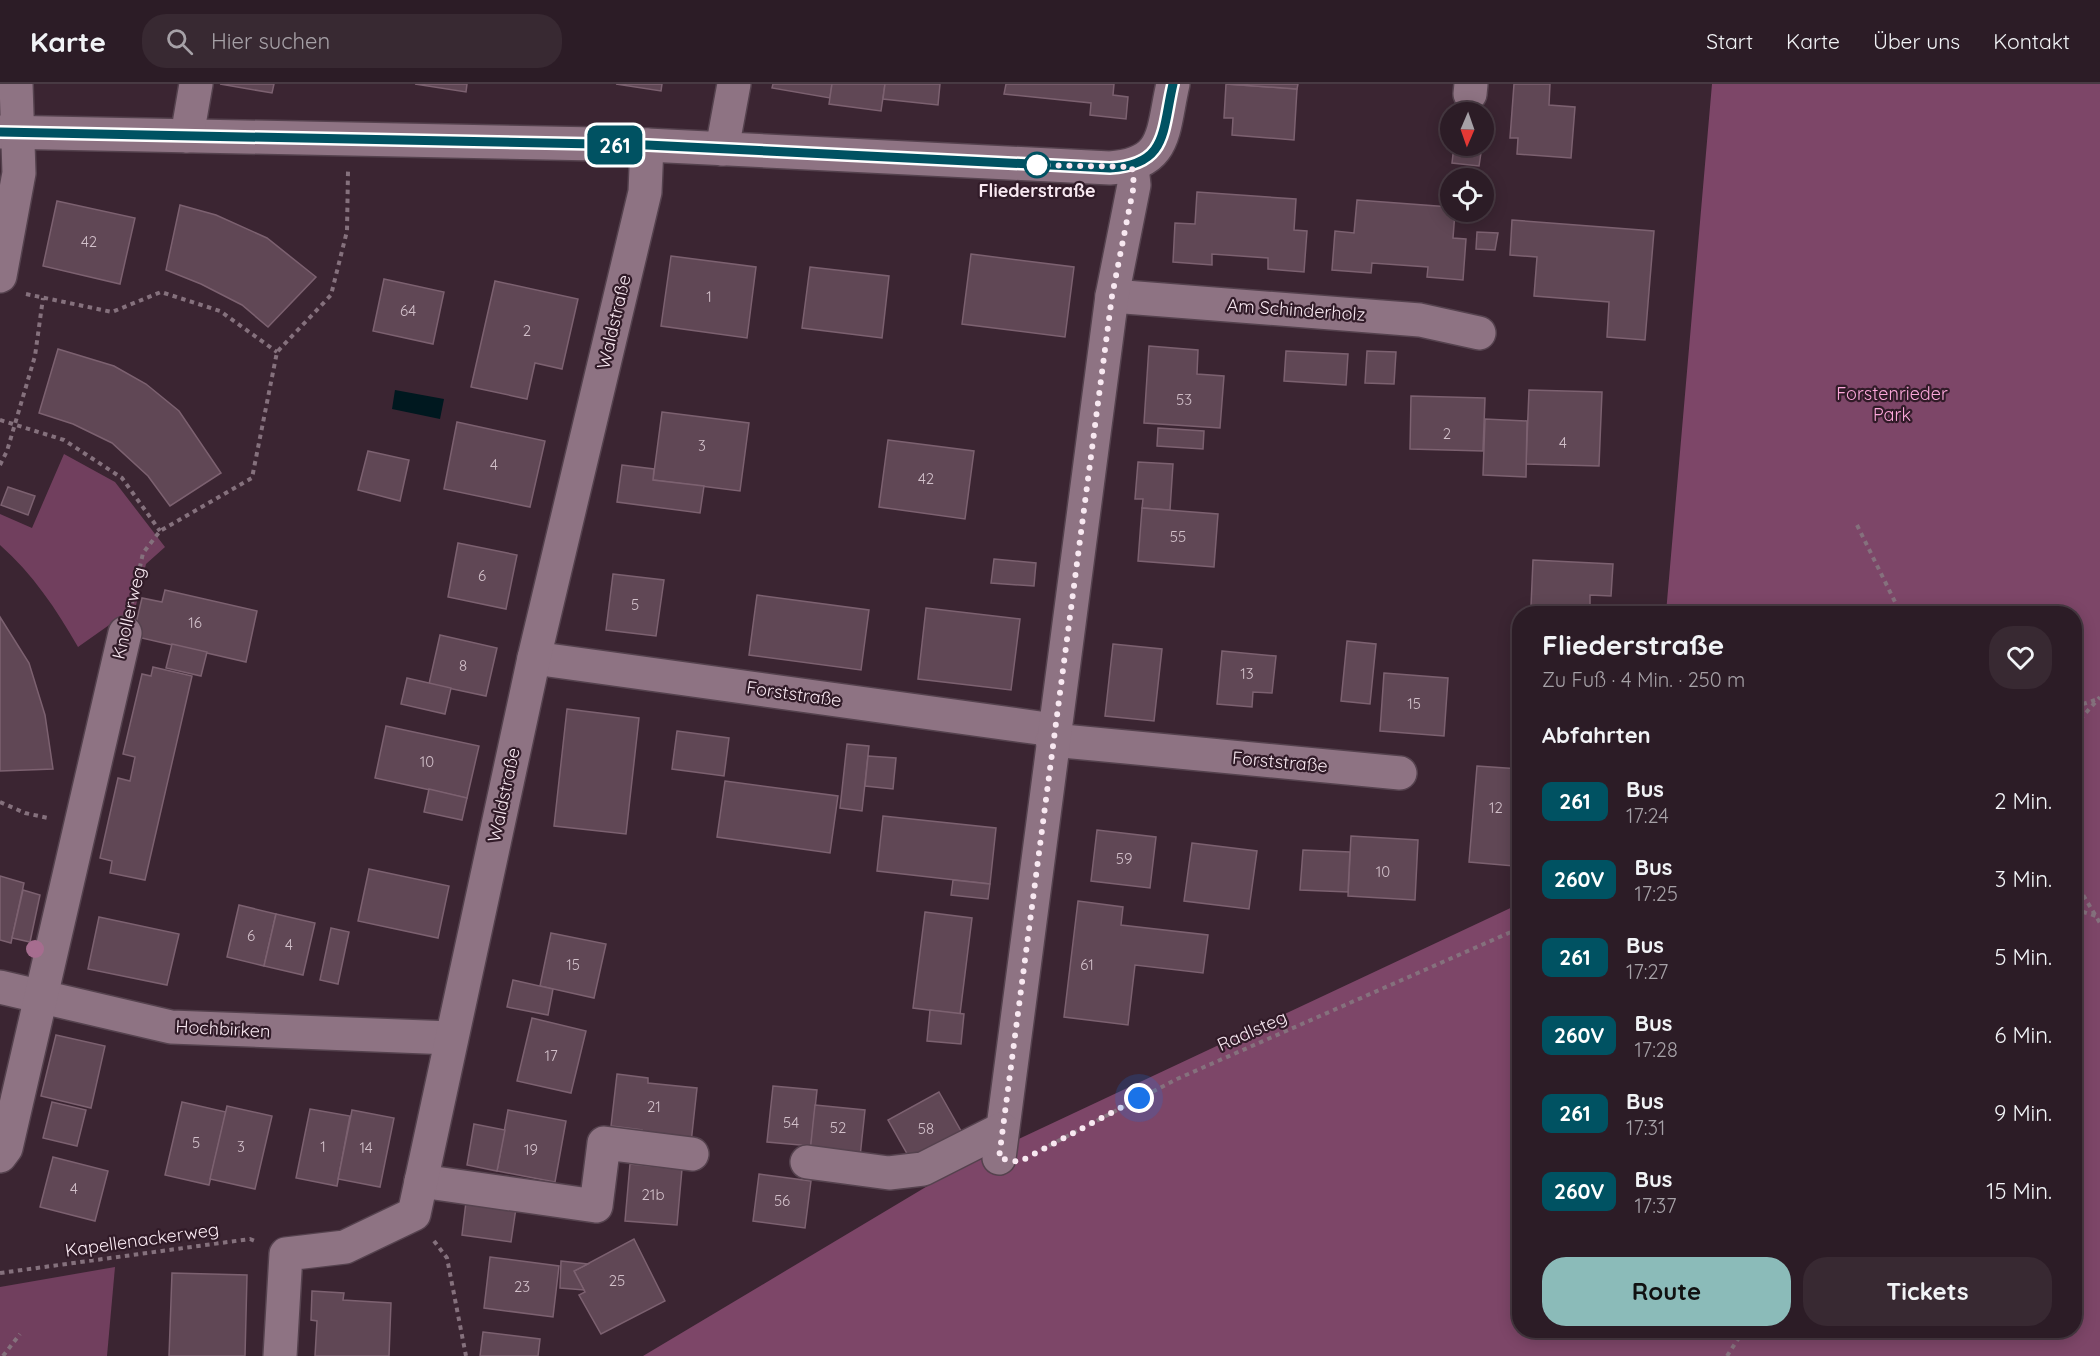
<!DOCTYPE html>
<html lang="de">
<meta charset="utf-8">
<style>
:root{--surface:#2c1c26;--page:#382932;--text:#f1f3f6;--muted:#a6a1a7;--line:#483a43;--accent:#8bbbb9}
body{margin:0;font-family:Quicksand,sans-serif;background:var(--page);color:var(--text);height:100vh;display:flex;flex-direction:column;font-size:22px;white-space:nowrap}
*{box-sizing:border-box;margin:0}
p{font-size:20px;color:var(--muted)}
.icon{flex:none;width:33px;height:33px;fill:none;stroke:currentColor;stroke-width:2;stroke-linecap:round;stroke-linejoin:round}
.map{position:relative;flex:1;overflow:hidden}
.panel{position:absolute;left:1512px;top:522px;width:570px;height:732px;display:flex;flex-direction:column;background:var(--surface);border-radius:24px;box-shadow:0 3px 15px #0003,0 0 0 2px var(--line)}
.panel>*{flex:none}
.badge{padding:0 12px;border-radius:9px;font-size:21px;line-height:39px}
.needle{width:39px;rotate:182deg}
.buttons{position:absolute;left:1440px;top:18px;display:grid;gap:12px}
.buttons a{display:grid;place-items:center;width:54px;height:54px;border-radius:50%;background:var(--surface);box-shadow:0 3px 15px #0003,0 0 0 2px var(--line);font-size:30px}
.you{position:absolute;width:30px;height:30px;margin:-15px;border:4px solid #fff;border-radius:50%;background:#1a73e8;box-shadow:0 0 0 9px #1a73e833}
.map>.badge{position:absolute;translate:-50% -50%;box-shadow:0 0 0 3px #fff}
h2{padding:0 30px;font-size:22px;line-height:54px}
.round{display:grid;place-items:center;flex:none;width:63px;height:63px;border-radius:24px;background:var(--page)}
.summary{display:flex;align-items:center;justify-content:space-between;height:102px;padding:0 30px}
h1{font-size:28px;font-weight:700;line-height:45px}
.cta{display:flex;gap:12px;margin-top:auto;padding:12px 30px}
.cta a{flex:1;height:69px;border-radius:24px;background:var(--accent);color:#111;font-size:24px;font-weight:700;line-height:69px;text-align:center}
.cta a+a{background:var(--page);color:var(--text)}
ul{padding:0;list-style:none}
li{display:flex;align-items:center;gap:18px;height:78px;padding:0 30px}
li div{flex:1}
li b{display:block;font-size:22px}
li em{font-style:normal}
li .badge{min-width:66px;font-weight:700;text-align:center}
header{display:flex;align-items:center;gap:36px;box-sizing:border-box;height:84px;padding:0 30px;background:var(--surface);border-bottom:2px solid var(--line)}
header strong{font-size:28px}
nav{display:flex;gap:33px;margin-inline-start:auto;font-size:21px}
.search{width:420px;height:54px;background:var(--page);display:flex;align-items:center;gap:15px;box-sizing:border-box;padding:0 21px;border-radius:24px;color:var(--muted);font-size:22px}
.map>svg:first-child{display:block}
.green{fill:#713f5e}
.forest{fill:#7d4668}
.water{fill:#00181f}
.building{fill:#604755;stroke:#7c6170;stroke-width:1.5}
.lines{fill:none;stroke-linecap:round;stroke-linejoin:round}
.minor-casing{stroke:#55424e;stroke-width:36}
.path{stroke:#85717d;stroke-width:4;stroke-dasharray:4.5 4.5;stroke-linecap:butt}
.minor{stroke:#8e7383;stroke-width:33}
.tree{fill:#a66d8f}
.line-casing{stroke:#fff;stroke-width:14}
.line{stroke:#005262;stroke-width:9}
.walk{stroke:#f8e8f1;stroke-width:6;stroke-dasharray:0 10.8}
.stop-dot{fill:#fff;stroke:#005262;stroke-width:3}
.labels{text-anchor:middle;stroke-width:4.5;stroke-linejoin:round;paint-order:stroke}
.number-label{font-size:15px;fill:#d2c0ca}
.stop-label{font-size:18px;font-weight:bold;fill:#f8e8f1;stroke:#311b28}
.street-label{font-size:18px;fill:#f8e8f1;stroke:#311b28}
.park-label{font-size:18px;fill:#fda8db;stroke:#311b28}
</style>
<header>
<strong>Karte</strong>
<div class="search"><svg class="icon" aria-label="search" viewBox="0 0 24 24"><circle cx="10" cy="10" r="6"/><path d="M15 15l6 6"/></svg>Hier suchen</div>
<nav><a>Start</a><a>Karte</a><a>Über uns</a><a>Kontakt</a></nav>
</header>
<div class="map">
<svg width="2100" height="1272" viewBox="0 0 2100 1272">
<rect width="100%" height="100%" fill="#3b2532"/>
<g class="green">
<path d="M 64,370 L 115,398 L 165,463 L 146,480 L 131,542 L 112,539 L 78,563 C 57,526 32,489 0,461 L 0,430 L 32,444 Z"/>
<path d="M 115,1183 L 107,1272 L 0,1272 L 0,1203 Z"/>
</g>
<path class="forest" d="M 1712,0 L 2100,0 L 2100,1272 L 643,1272 L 961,1082 L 1519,820 L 1520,1246 L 2074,1246 L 2074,530 L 1666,529 Z"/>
<path class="water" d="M 395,306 L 444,315 L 440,335 L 392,325 Z"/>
<g class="building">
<path d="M 220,0 L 274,0 L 272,9 Z"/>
<path d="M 415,0 L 467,0 L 466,8 Z"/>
<path d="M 616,0 L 662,0 L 661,7 Z"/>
<path d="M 773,0 L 832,0 L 830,14 L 772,4 Z"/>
<path d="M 832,0 L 885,0 L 881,27 L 829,20 Z"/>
<path d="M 885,0 L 940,0 L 938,21 L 883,15 Z"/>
<path d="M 1006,0 L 1114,0 L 1113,11 L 1128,13 L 1126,35 L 1090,31 L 1091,19 L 1004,10 Z"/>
<path d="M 1226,0 L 1297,5 L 1294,56 L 1232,51 L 1233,34 L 1224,34 Z"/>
<path d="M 1226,0 L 1298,0 L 1297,5 Z"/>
<path d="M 1514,0 L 1550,0 L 1549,21 L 1575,23 L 1571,74 L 1517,70 L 1518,54 L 1510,54 Z"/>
<path d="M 1454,62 L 1482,62 L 1479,82 L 1452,79 Z"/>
<path d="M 1197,108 L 1296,115 L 1294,146 L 1307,147 L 1304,188 L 1268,185 L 1268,174 L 1212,170 L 1212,181 L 1173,178 L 1175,139 L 1195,140 Z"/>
<path d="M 1357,116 L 1450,123 L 1450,128 L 1455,128 L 1453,154 L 1466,155 L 1463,196 L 1427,193 L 1428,183 L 1372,179 L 1371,189 L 1332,186 L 1335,147 L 1354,149 Z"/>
<path d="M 57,117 L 135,134 L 120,200 L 43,182 Z"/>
<path d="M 180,121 L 216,131 L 267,154 L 316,193 L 268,243 L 242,221 L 201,200 L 166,186 Z"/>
<path d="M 1512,136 L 1654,147 L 1645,256 L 1607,253 L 1609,218 L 1534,212 L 1537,173 L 1510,171 Z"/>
<path d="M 1477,148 L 1498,149 L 1495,166 L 1476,165 Z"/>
<path d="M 971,170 L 1074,183 L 1065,253 L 962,240 Z"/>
<path d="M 671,172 L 756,183 L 747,254 L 661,242 Z"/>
<path d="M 810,183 L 889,192 L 882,254 L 802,244 Z"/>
<path d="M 384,195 L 444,208 L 433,260 L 373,247 Z"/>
<path d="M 495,197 L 578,215 L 562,285 L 535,279 L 527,315 L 471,303 Z"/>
<path d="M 1149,262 L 1198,266 L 1197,290 L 1224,292 L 1220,344 L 1144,339 Z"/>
<path d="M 58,265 L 114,282 L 146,300 L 179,327 L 221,389 L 170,422 L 148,392 L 112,359 L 73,340 L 39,329 Z"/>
<path d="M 1286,267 L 1348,270 L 1346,301 L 1284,297 Z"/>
<path d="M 1367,267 L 1396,268 L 1394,300 L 1365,299 Z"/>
<path d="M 1529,306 L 1602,308 L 1599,382 L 1526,380 Z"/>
<path d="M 1411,312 L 1485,314 L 1483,367 L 1410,365 Z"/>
<path d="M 662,328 L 749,339 L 740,407 L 653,396 Z"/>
<path d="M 1485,335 L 1527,337 L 1526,393 L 1483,391 Z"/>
<path d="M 457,338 L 545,357 L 530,423 L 444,405 Z"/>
<path d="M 1158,344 L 1204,347 L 1203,365 L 1157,362 Z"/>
<path d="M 888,356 L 974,367 L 965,435 L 879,423 Z"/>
<path d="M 368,367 L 409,376 L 400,417 L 358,406 Z"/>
<path d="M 1138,378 L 1173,380 L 1170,426 L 1142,424 L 1143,415 L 1135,415 Z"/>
<path d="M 622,381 L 654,385 L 653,396 L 704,402 L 700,429 L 617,418 Z"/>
<path d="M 8,403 L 35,412 L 28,431 L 1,421 Z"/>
<path d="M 1142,424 L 1218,430 L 1214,483 L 1138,477 Z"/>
<path d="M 458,459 L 517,471 L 506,525 L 448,513 Z"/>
<path d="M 994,475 L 1036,479 L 1034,502 L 991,499 Z"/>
<path d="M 1533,476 L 1613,480 L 1611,512 L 1590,511 L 1590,525 L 1531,522 Z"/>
<path d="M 613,490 L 664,496 L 656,552 L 606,546 Z"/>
<path d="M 165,506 L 257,527 L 246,578 L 133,552 L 142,514 L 162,518 Z"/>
<path d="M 757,511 L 869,526 L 861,586 L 749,571 Z"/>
<path d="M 926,524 L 1020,535 L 1011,606 L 918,595 Z"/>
<path d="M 0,533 L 29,579 L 45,631 L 53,685 L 0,687 Z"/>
<path d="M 440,551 L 497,564 L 486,612 L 429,600 Z"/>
<path d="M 1347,557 L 1376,560 L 1370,620 L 1341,617 Z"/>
<path d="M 172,560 L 207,568 L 201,592 L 166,584 Z"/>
<path d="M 1113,560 L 1162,565 L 1154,637 L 1105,632 Z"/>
<path d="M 1222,567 L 1276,572 L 1272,609 L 1253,608 L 1252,623 L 1217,620 Z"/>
<path d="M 153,583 L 192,592 L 145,796 L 110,789 L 112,777 L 100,774 L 118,694 L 130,697 L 135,673 L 123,670 L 142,590 L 151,592 Z"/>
<path d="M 1384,589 L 1448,594 L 1444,652 L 1380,647 Z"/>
<path d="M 407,594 L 451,604 L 445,630 L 401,620 Z"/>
<path d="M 567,625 L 639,634 L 626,750 L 554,742 Z"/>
<path d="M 386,642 L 479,662 L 467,714 L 375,694 Z"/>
<path d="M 677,647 L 729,654 L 724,692 L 672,685 Z"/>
<path d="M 847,660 L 869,662 L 862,727 L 840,724 Z"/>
<path d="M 868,672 L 896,674 L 893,705 L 865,702 Z"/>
<path d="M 1477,682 L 1520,685 L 1520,763 L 1516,763 L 1514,782 L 1469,778 Z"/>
<path d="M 725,697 L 838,712 L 830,769 L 717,753 Z"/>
<path d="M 429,705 L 467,714 L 462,736 L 424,728 Z"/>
<path d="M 883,732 L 996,744 L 990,800 L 877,787 Z"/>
<path d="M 1097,746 L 1156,753 L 1150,804 L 1091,797 Z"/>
<path d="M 1351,752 L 1418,756 L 1415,816 L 1348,812 Z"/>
<path d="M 1192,759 L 1257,767 L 1249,825 L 1184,817 Z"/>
<path d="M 1303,766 L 1350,768 L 1348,808 L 1300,806 Z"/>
<path d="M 369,785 L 449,802 L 438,854 L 358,837 Z"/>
<path d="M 0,792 L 24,799 L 11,859 L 0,856 Z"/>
<path d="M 953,796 L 990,800 L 988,815 L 951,811 Z"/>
<path d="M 23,806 L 40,811 L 30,858 L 12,854 Z"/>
<path d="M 1078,817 L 1123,823 L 1121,841 L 1208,851 L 1203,889 L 1135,881 L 1128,941 L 1064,933 Z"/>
<path d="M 239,821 L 276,830 L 264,882 L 227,873 Z"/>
<path d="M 925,828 L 972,834 L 960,930 L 913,924 Z"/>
<path d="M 276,830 L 315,839 L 303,891 L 264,882 Z"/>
<path d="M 99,833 L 179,850 L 167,901 L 88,885 Z"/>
<path d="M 331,844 L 349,848 L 338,900 L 320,896 Z"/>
<path d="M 551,849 L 606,860 L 594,914 L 540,902 Z"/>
<path d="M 513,896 L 553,905 L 548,931 L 507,923 Z"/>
<path d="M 930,926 L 964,930 L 961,960 L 927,957 Z"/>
<path d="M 532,934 L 586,947 L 571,1009 L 517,997 Z"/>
<path d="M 56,951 L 105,962 L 91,1024 L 41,1012 Z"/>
<path d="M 617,990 L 648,994 L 648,999 L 697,1004 L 691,1059 L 641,1053 L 642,1046 L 611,1042 Z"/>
<path d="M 773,1002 L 817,1006 L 811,1062 L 767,1058 Z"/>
<path d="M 939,1008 L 965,1054 L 914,1082 L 888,1036 Z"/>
<path d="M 52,1018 L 86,1026 L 77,1062 L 43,1054 Z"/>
<path d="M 182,1018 L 226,1028 L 209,1101 L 165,1091 Z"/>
<path d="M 815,1021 L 865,1026 L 860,1073 L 810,1068 Z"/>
<path d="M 227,1022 L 272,1032 L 255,1105 L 210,1095 Z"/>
<path d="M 310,1025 L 350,1032 L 337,1102 L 296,1094 Z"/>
<path d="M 352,1026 L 394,1034 L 380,1103 L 338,1095 Z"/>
<path d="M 508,1026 L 566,1037 L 555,1098 L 497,1087 Z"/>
<path d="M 474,1040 L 505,1046 L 497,1087 L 467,1081 Z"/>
<path d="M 53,1073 L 108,1087 L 95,1137 L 40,1123 Z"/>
<path d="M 630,1080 L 682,1085 L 677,1141 L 625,1137 Z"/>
<path d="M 759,1090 L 811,1097 L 805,1144 L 753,1137 Z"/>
<path d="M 466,1118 L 516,1124 L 511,1158 L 462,1151 Z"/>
<path d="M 634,1155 L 665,1217 L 601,1250 L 579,1211 L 585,1208 L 574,1187 Z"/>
<path d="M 490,1173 L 559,1182 L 553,1233 L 484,1224 Z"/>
<path d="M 561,1177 L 588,1180 L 574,1187 L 584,1206 L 560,1204 Z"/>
<path d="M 172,1189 L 247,1191 L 245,1272 L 169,1272 Z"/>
<path d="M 312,1207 L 344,1209 L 343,1216 L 391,1219 L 389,1272 L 315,1272 L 317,1237 L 311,1236 Z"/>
<path d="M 483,1248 L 540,1255 L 538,1272 L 480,1272 Z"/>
</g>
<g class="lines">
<defs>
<g id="minor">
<path d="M 1470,10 L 1471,0"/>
<path d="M 0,48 L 647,61 L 1110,84 C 1168,80 1162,47 1173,0"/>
<path d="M 187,52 L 196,0"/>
<path d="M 722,65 L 734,0"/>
<path d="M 0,192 L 19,89 L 16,0"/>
<path d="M 1112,212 L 1420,236 L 1479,249"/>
<path d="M 534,574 L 1054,646"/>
<path d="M 1052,656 L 1400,689"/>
<path d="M 0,903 L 171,943 L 451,954"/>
<path d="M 0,1072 L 6,1064 L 125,549"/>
<path d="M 999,1074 L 1112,212 L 1134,101 L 1132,83"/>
<path d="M 807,1078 L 889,1089 L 923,1085 L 1002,1045"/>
<path d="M 421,1097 L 596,1122 L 604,1059 L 692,1070"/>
<path d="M 280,1272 L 286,1170 L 345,1163 L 414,1130 L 534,574 L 645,108 L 647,61"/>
</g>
</defs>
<use href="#minor" class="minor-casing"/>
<g class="path">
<path d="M 26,210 L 112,228 L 161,208 L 220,227 L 277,268"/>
<path d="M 0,336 L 64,356 L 122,394 L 160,447"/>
<path d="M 0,381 L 7,367 L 35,272 L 43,214"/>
<path d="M 1857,441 L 1901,530"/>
<path d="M 132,519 L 143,469 L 160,447 L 252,394 L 277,268 L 331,211 L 347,147 L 348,87"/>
<path d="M 2074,623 L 2095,616"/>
<path d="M 2074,642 L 2100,613"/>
<path d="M 0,718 L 25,729 L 48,734"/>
<path d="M 2074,796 L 2100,839"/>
<path d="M 2074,825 L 2096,832"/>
<path d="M 1033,1070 L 1177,995 L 1520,844"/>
<path d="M 434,1157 L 447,1174 L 466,1272"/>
<path d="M 0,1189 L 250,1155 L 255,1157"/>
<path d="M 3,1272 L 20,1250"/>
<path d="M 1727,1272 L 1744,1246"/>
</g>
<use href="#minor" class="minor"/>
</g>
<circle class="tree" cx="35" cy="865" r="9"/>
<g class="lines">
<defs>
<path id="line" d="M 0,48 L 647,61 L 1110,84 C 1168,81 1162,47 1173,0"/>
</defs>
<use href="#line" class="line-casing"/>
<use href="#line" class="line"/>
<path class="walk" d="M 1037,81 L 1132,83 L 1134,101 L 1112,212 L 999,1074 L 1019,1078 L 1139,1014"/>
</g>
<circle class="stop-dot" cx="1037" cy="81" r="12"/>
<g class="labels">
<g class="number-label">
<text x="89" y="163">42</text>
<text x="709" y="218">1</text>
<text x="408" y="232">64</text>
<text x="527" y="252">2</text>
<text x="1184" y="321">53</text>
<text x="1447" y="355">2</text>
<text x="1563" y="364">4</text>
<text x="702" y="367">3</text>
<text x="494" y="386">4</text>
<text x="926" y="400">42</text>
<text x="1178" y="458">55</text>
<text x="482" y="497">6</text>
<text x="635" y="526">5</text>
<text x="195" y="544">16</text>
<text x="463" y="587">8</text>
<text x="1247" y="595">13</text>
<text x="1414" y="625">15</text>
<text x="427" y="683">10</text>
<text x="1496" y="729">12</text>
<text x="1124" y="780">59</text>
<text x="1383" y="793">10</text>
<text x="251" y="857">6</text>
<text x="289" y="866">4</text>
<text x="573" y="886">15</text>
<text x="1087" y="886">61</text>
<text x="551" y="977">17</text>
<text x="654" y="1028">21</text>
<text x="791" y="1044">54</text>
<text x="838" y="1049">52</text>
<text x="926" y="1050">58</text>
<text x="196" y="1064">5</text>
<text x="241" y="1068">3</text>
<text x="323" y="1068">1</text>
<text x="366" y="1069">14</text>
<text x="531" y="1071">19</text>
<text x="74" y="1110">4</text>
<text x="653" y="1116">21b</text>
<text x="782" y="1122">56</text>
<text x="617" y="1202">25</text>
<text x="522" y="1208">23</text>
</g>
<g class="stop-label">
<text x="1037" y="113">Fliederstraße</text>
</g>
<g class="street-label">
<text transform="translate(1296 226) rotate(4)" y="6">Am Schinderholz</text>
<text transform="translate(614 238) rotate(-77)" y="6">Waldstraße</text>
<text transform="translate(129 529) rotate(-77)" y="6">Knollerweg</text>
<text transform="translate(794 610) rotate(8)" y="6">Forststraße</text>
<text transform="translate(1280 678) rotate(5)" y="6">Forststraße</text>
<text transform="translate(504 711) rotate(-78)" y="6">Waldstraße</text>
<text transform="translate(223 945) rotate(3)" y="6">Hochbirken</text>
<text transform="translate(1252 947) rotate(-24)" y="6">Radlsteg</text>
<text transform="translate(142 1156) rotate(-8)" y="6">Kapellenackerweg</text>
</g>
<g class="park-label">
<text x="1892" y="316">Forstenrieder<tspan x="1892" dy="21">Park</tspan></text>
</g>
</g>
</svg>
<div class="buttons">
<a><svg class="needle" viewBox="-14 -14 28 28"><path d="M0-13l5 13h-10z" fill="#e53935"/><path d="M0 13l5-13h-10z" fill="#a6a1a7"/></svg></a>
<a><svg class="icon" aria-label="locate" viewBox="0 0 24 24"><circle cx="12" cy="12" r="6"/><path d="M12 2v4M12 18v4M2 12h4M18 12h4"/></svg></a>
</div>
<div class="you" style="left:1139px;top:1014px"></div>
<b class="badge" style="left:615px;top:61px;background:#005262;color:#fff">261</b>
<section class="panel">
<div class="summary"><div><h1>Fliederstraße</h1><p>Zu Fuß · 4 Min. · 250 m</p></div><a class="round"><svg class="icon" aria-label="heart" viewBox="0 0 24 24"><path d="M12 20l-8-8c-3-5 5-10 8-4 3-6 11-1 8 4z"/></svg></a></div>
<h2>Abfahrten</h2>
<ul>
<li><span class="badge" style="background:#005262;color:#fff">261</span><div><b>Bus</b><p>17:24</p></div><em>2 Min.</em></li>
<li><span class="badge" style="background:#005262;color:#fff">260V</span><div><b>Bus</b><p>17:25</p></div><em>3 Min.</em></li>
<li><span class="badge" style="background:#005262;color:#fff">261</span><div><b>Bus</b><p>17:27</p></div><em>5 Min.</em></li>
<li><span class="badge" style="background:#005262;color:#fff">260V</span><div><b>Bus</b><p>17:28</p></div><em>6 Min.</em></li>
<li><span class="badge" style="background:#005262;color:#fff">261</span><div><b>Bus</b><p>17:31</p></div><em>9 Min.</em></li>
<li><span class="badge" style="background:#005262;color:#fff">260V</span><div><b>Bus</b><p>17:37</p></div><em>15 Min.</em></li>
</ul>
<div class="cta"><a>Route</a><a>Tickets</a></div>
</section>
</div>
